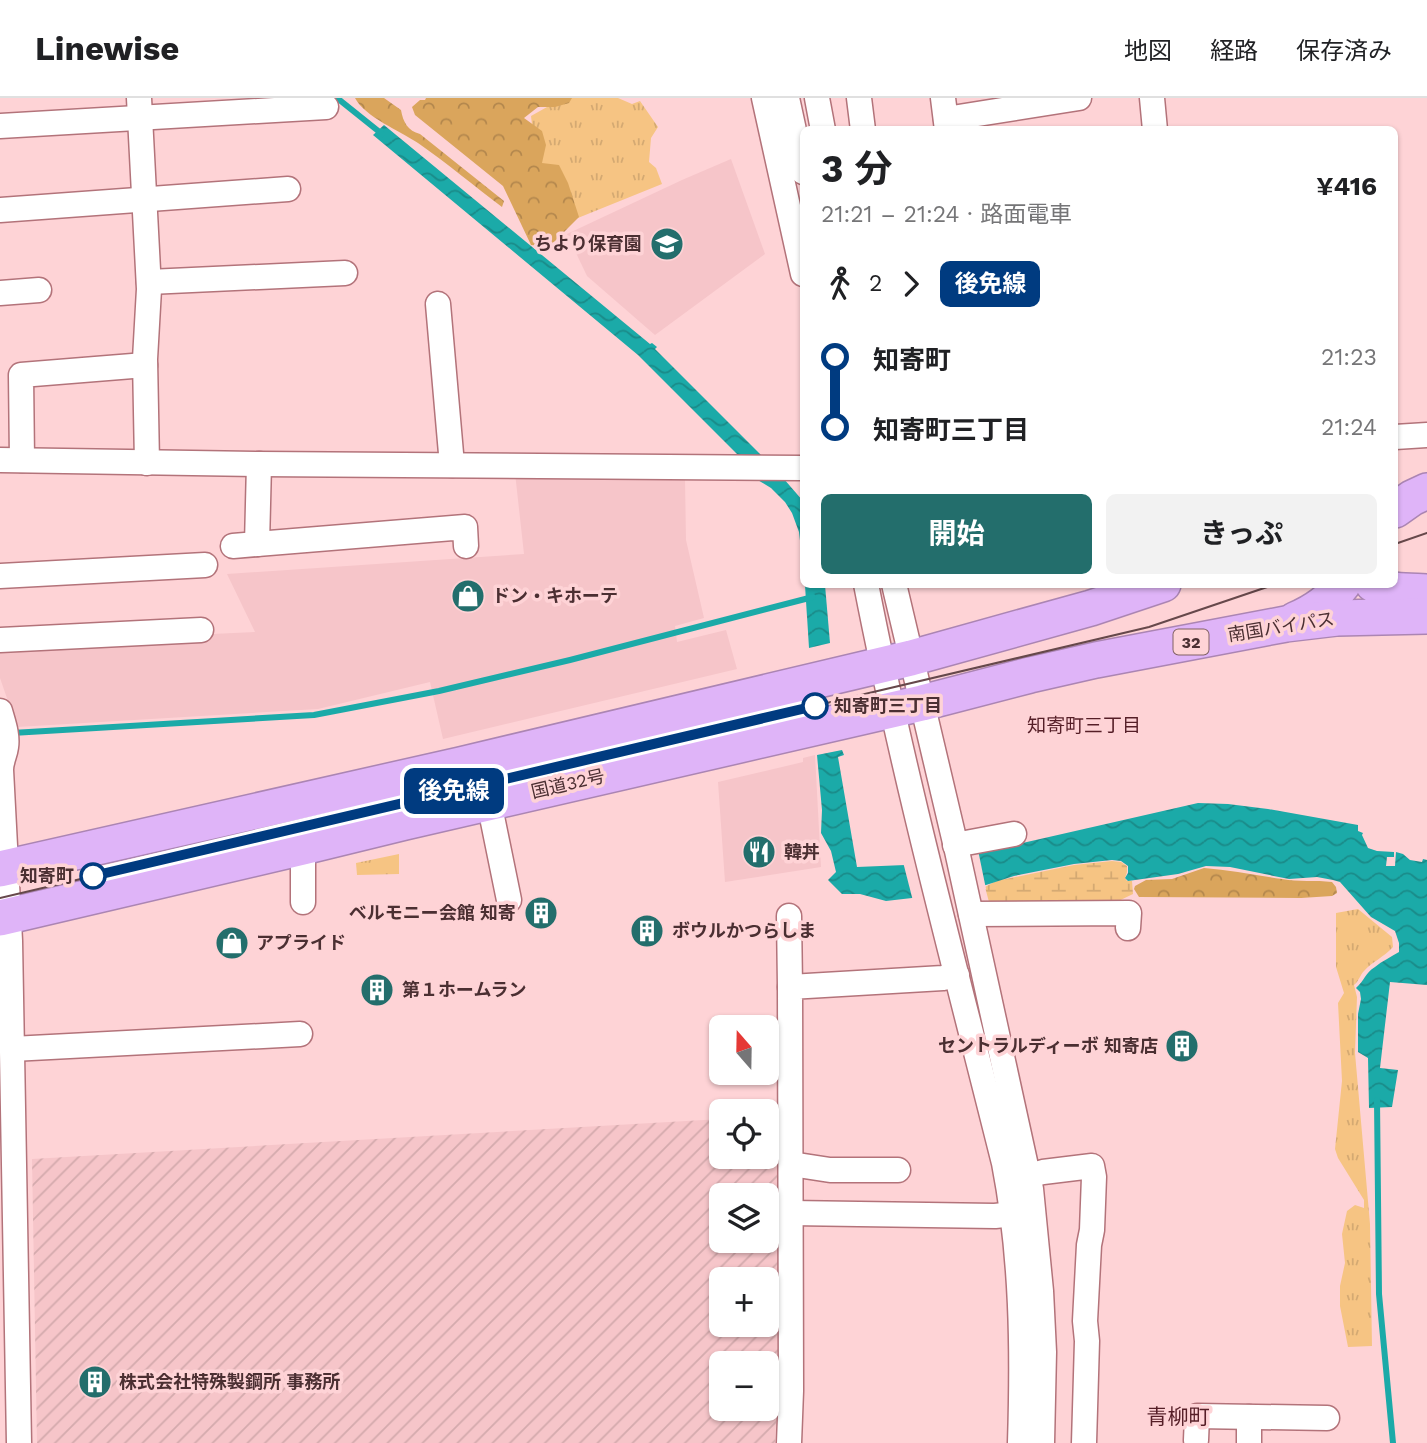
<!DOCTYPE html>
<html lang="ja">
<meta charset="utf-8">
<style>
:root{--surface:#fff;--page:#f2f2f2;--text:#202124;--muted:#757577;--line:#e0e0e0;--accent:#236e6c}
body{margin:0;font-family:"Work Sans","Noto Sans JP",sans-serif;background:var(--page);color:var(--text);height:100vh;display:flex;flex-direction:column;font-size:26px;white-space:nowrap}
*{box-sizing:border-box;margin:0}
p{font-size:23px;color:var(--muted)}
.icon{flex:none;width:38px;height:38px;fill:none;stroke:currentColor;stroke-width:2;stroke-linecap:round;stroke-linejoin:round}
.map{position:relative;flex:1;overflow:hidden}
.panel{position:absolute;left:800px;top:28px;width:598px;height:462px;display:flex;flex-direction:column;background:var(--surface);border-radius:10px;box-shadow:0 2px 5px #0004}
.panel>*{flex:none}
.badge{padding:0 14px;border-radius:10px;font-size:24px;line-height:46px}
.needle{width:46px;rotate:340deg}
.fabs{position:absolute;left:709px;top:917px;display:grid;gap:14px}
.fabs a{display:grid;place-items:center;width:70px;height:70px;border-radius:10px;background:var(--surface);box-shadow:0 2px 5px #0004;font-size:35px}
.map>.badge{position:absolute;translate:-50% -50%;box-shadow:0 0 0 4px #fff}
.legs{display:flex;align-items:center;gap:10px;height:77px;padding:0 21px;font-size:23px}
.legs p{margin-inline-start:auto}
.overview{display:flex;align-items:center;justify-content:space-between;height:119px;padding:0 21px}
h1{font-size:38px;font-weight:700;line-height:52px}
.action{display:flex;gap:14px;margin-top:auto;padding:14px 21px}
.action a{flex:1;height:80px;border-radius:10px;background:var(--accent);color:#fff;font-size:28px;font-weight:700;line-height:80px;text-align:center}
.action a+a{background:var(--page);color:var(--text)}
ul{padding:0 21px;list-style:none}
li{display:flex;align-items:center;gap:24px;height:70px;font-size:26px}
li i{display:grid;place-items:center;width:10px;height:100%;margin:0 9px;background:currentColor}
li i::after{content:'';width:18px;height:18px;margin:-9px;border:5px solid;border-radius:50%;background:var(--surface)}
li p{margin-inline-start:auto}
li:first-child i{background:linear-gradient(#0000 50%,currentColor 0)}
li:last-child i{background:linear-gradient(currentColor 50%,#0000 0)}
header{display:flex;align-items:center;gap:42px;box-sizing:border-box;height:98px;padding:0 35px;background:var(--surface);border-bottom:2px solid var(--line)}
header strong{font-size:33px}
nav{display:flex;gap:38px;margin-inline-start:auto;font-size:24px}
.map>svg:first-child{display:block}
.built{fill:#f6c5c9}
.industrial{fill:url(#industrial-furrows);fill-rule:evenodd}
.grass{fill:url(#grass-tufts)}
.forest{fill:url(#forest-crowns)}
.wetland{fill:url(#wetland-marsh)}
.water{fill:url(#water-waves)}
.pier{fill:#fed3d6}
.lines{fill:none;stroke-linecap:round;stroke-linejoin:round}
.stream{stroke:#1baaa8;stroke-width:6}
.minor-casing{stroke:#b3737a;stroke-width:27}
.highway-casing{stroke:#ab85b3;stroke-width:38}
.minor{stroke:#fff;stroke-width:24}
.highway{stroke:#dfb4f8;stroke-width:35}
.tram{stroke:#66484b;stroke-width:2}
.line-1-casing{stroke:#fff;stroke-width:16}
.line-1{stroke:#003b80;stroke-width:10}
.stop-1-dot{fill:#fff;stroke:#003b80;stroke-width:3.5}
.labels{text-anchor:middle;stroke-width:7;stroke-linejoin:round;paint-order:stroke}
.shield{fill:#fed3d6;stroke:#816063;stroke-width:2}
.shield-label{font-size:16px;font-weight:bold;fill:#4b2f32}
.poi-label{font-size:18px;font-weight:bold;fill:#4b2f32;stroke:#fed3d6;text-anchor:start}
.street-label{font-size:18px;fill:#4b2f32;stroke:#fed3d6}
.stop-label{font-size:18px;font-weight:bold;fill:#4b2f32;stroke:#fed3d6;text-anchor:start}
.neighbourhood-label{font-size:19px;fill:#551e27;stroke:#fed3d6}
.quarter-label{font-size:21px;fill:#551e27;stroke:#fed3d6}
</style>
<header>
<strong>Linewise</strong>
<nav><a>地図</a><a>経路</a><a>保存済み</a></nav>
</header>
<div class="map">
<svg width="1427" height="1345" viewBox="0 0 1427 1345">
<defs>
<pattern id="industrial-furrows" width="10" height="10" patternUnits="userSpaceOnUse" patternTransform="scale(1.75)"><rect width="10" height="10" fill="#f6c5c9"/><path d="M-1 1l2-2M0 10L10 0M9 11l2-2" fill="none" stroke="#d4aaad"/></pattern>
<pattern id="grass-tufts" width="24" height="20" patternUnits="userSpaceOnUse" patternTransform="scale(1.75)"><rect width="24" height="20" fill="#f6c483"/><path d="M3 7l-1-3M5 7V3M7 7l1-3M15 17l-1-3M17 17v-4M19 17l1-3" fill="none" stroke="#d4a972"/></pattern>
<pattern id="forest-crowns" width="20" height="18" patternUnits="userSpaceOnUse" patternTransform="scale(1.75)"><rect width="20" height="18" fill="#daa55c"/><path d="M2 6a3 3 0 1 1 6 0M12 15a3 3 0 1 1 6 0" fill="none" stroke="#b3874d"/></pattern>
<pattern id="wetland-marsh" width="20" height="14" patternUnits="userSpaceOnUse" patternTransform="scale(1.75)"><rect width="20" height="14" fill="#f6c483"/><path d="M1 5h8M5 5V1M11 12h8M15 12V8" fill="none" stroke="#d4a972"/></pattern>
<pattern id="water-waves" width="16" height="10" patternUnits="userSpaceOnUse" patternTransform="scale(1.75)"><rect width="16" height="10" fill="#1baaa8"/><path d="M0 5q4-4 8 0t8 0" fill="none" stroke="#1a8b89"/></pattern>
</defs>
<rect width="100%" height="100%" fill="#fed3d6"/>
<g class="built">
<path d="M 731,61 L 765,156 L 655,237 L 587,178 L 567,136 L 682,82 Z"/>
<path d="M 515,375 L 685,381 L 686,442 L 704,520 L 675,528 L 677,544 L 726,532 L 737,571 L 443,641 L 430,584 L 318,611 L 17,629 L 0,580 L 0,546 L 255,534 L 227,476 L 524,456 Z"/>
<path d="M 815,657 L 821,769 L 725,784 L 718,684 L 803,664 L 803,660 Z"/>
</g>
<path class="industrial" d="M 779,1014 L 780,1253 L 775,1345 L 37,1345 L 32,1061 L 721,1021 L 721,1059 L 766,1059 L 767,1016 ZM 721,1097 L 766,1097 L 766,1143 L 721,1143 ZM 721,1181 L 766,1181 L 766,1227 L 721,1227 ZM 721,1265 L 766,1265 L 766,1311 L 721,1311 Z"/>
<g class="grass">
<path d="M 563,0 L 618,0 L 632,6 L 640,3 L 658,29 L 651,40 L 649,64 L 656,70 L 662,86 L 563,126 L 540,96 L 531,18 Z"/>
<path d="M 399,756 L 399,776 L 357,777 L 356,765 Z"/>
<path d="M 1358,811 L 1392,839 L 1393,849 C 1384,859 1372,864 1364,873 C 1360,877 1359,883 1354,887 L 1357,899 L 1355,955 L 1370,1126 L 1372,1248 L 1348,1249 L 1340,1208 L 1340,1188 L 1345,1165 L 1342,1136 L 1347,1113 L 1355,1107 L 1364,1110 L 1364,1102 L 1338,1060 L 1335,1051 L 1342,983 L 1338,905 L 1344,895 L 1336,869 L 1336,815 Z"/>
</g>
<g class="forest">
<path d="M 355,0 L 384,0 L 401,12 C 403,24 408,33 420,36 L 504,103 L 502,109 C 474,88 447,65 418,45 C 400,33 365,19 355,0 Z"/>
<path d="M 426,0 L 572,0 L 569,5 L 555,9 L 538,9 L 524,20 L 542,33 L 546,47 L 542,65 L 559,67 L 568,85 L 579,119 L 549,149 L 531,147 L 503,88 L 415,17 L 412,9 L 420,2 L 425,2 Z"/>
<path d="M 1204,770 C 1230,772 1255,777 1282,781 C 1298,784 1316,782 1332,784 L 1336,789 L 1337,795 L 1332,798 L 1301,800 L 1139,799 L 1134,791 L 1135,788 L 1146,782 L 1172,781 Z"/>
</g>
<path class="wetland" d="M 1112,763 L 1121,764 L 1127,768 L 1127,774 L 1125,780 L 1127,783 L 1132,783 L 1133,796 L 1106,809 L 989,804 L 985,789 L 996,783 L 1074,767 Z"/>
<g class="water">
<path d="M 384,27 L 650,246 L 652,245 L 657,249 L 655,251 L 777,373 L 803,403 L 803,469 L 799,434 L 792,415 L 785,404 L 771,390 L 756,381 L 740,359 L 638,257 L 373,37 Z"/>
<path d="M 805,487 L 825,487 L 830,545 L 809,550 Z"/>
<path d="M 842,652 L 844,657 L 838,659 L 857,769 L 905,767 L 979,755 L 1198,705 L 1228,706 L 1268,711 L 1358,727 L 1358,733 L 1363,735 L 1362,737 L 1368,750 L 1377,753 L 1394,754 L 1394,759 L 1387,759 L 1386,768 L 1395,768 L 1396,754 L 1403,756 L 1410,762 L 1422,764 L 1423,761 L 1427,762 L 1427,887 L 1390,884 L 1380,970 L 1398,972 L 1392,1009 L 1369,1010 L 1368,960 L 1358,954 L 1358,916 L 1361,901 L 1360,894 L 1356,890 C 1365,882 1365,875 1375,869 C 1382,863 1391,859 1399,854 L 1399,845 L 1395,833 L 1371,819 L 1340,784 L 1333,782 L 1317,779 L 1289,781 L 1230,769 L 1206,768 L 1178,776 L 1128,783 L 1125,780 L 1128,775 L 1128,768 L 1121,763 L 1112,762 L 1074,766 L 1014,778 L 986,787 L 912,800 L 886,803 L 860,796 L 842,796 L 828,782 L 836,774 L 831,753 L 821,735 L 822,712 L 817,657 Z"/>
</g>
<path class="pier" d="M 978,752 L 986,791 L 913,803 L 903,764 Z"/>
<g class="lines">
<g class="stream">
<path d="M 337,0 L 382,36"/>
<path d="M 12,635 L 314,617 L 439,593 L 570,562 L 813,499"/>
<path d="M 1377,1002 L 1379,1196 L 1393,1345"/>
</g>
<defs>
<g id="minor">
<path d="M 139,0 L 149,191 L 145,261 L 147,365"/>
<path d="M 764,0 L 803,176"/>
<path d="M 787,0 L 803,74"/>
<path d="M 817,0 L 823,32"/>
<path d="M 859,0 L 863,32"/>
<path d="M 943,0 L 947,32"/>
<path d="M 1152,0 L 1155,32"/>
<path d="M 946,21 L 1079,0"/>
<path d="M 0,28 L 326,9"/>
<path d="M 0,112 L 288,91"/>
<path d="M 149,184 L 345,175"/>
<path d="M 0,195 L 39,192"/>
<path d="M 438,206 L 452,367"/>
<path d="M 1395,339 L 1427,337"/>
<path d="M 0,362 L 259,366 L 803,370"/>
<path d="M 22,362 L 21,277 L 145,267"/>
<path d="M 259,366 L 257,446 L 465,429 L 466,448"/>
<path d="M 233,448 L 257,446"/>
<path d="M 0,478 L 205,467"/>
<path d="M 866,486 C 904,681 956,873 1004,1065 C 1022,1158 1023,1251 1020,1345"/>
<path d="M 894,486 L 957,753 L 1031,1091 L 1041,1193 L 1044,1254 L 1042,1345"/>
<path d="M 0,542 L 201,532"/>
<path d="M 0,613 C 3,624 8,637 6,649 C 5,657 1,663 1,672 L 10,843 L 19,1345"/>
<path d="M 489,704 L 509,802"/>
<path d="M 955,747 L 1014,736"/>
<path d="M 303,749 L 303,804"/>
<path d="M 971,816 L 1129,815 L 1128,830"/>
<path d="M 789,818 L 790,889"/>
<path d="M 12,951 L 300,936"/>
<path d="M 791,1066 L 830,1072 L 898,1072"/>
<path d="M 1028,1078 L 1043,1074 L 1092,1068 L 1094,1079 L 1092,1132 L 1089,1147 L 1085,1223 L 1087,1243 L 1084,1345"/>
<path d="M 791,1115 L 995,1118 L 1013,1116"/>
<path d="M 1249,1319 L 1249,1345"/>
<path d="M 1196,1342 L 1197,1318 L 1327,1320"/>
<path d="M 789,1345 L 791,1293 L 790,889 L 943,880 L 957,877"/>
</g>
<g id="highway">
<path d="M 1395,412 L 1412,400 L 1427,393"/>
<path d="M 1373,486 C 1391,494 1408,493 1427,494"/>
<path d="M 1295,522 C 1314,514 1331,502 1343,486"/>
<path d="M 0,771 L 460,667 L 911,560 L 1091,510 L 1163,486"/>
<path d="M 0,820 L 303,749 L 405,724 L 922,605 L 1030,577 L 1096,562 L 1286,526 L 1337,520 L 1427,518"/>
</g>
</defs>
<use href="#minor" class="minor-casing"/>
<use href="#highway" class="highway-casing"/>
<use href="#minor" class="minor"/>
<use href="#highway" class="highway"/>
<g class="tram">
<path d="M 1395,446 L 1427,435"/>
<path d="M 0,800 L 1149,529 L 1276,486"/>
</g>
</g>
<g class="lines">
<defs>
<path id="line-1" d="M 93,778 L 815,608"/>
</defs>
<use href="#line-1" class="line-1-casing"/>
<use href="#line-1" class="line-1"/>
</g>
<defs>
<symbol id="school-disc" viewBox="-11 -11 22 22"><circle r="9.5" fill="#236e6c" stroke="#fed3d6"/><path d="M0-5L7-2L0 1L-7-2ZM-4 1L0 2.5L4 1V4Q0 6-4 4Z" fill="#fff"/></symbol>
<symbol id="shop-disc" viewBox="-11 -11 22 22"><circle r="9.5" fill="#236e6c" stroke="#fed3d6"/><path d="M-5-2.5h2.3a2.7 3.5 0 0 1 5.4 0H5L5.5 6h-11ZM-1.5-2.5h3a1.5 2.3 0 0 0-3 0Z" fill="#fff"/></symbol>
<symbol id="restaurant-disc" viewBox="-11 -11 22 22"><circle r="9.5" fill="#236e6c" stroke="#fed3d6"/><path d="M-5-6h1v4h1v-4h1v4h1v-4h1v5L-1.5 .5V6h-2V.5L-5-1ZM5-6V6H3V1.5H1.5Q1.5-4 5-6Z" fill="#fff"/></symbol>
<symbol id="building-disc" viewBox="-11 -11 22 22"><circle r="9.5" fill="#236e6c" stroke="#fed3d6"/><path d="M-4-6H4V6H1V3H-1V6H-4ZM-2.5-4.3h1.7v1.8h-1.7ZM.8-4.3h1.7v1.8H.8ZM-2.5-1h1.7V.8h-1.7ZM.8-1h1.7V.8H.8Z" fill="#fff"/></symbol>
</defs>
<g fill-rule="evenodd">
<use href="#school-disc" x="648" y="127" width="38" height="38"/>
<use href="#shop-disc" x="449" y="479" width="38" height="38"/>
<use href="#restaurant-disc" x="740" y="735" width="38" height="38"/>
<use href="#building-disc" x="522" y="796" width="38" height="38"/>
<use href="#building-disc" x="628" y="814" width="38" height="38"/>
<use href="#shop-disc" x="213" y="826" width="38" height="38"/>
<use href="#building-disc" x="358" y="873" width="38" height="38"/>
<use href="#building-disc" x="1163" y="929" width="38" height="38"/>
<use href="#building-disc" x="76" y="1265" width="38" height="38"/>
</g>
<g class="stop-1-dot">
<circle cx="815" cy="608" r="12"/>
<circle cx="93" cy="778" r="12"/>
</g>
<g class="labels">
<rect class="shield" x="1173.5" y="531.5" width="35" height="25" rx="5"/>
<g class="shield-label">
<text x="1191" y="550">32</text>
</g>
<g class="poi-label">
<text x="642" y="152" text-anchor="end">ちより保育園</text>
<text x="492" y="504">ドン・キホーテ</text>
<text x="784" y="760">韓丼</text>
<text x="516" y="821" text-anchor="end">ベルモニー会館 知寄</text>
<text x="672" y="839">ボウルかつらしま</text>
<text x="256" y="851">アプライド</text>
<text x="402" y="898">第１ホームラン</text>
<text x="1158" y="954" text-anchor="end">セントラルディーボ 知寄店</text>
<text x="119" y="1290">株式会社特殊製鋼所 事務所</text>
</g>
<g class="street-label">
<text transform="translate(1281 529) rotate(-9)" y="6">南国バイパス</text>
<text transform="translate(568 686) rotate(-13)" y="6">国道32号</text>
</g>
<g class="stop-label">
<text x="834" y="614">知寄町三丁目</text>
<text x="74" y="784" text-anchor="end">知寄町</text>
</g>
<g class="neighbourhood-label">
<text x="1084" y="634">知寄町三丁目</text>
</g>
<g class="quarter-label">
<text x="1178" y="1326">青柳町</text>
</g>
</g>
</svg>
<div class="fabs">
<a><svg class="needle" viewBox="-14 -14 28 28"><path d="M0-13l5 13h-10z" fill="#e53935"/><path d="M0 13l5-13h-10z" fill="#757577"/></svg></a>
<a><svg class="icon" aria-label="locate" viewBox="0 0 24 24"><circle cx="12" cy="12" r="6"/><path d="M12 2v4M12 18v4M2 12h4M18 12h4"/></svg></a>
<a><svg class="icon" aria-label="layers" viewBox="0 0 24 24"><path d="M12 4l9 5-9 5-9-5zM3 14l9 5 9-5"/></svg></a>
<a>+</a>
<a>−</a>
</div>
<b class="badge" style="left:454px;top:693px;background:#003b80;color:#fff">後免線</b>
<section class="panel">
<div class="overview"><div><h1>3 分</h1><p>21:21 – 21:24 · 路面電車</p></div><b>¥416</b></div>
<div class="legs"><svg class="icon" aria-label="walk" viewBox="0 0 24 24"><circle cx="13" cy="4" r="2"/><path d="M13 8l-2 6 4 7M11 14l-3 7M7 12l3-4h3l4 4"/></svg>2<svg class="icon" aria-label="forward" viewBox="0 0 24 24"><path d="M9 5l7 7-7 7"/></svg><b class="badge" style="background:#003b80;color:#fff">後免線</b></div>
<ul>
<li><i style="color:#003b80"></i><b>知寄町</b><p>21:23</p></li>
<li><i style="color:#003b80"></i><b>知寄町三丁目</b><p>21:24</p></li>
</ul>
<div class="action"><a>開始</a><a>きっぷ</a></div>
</section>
</div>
